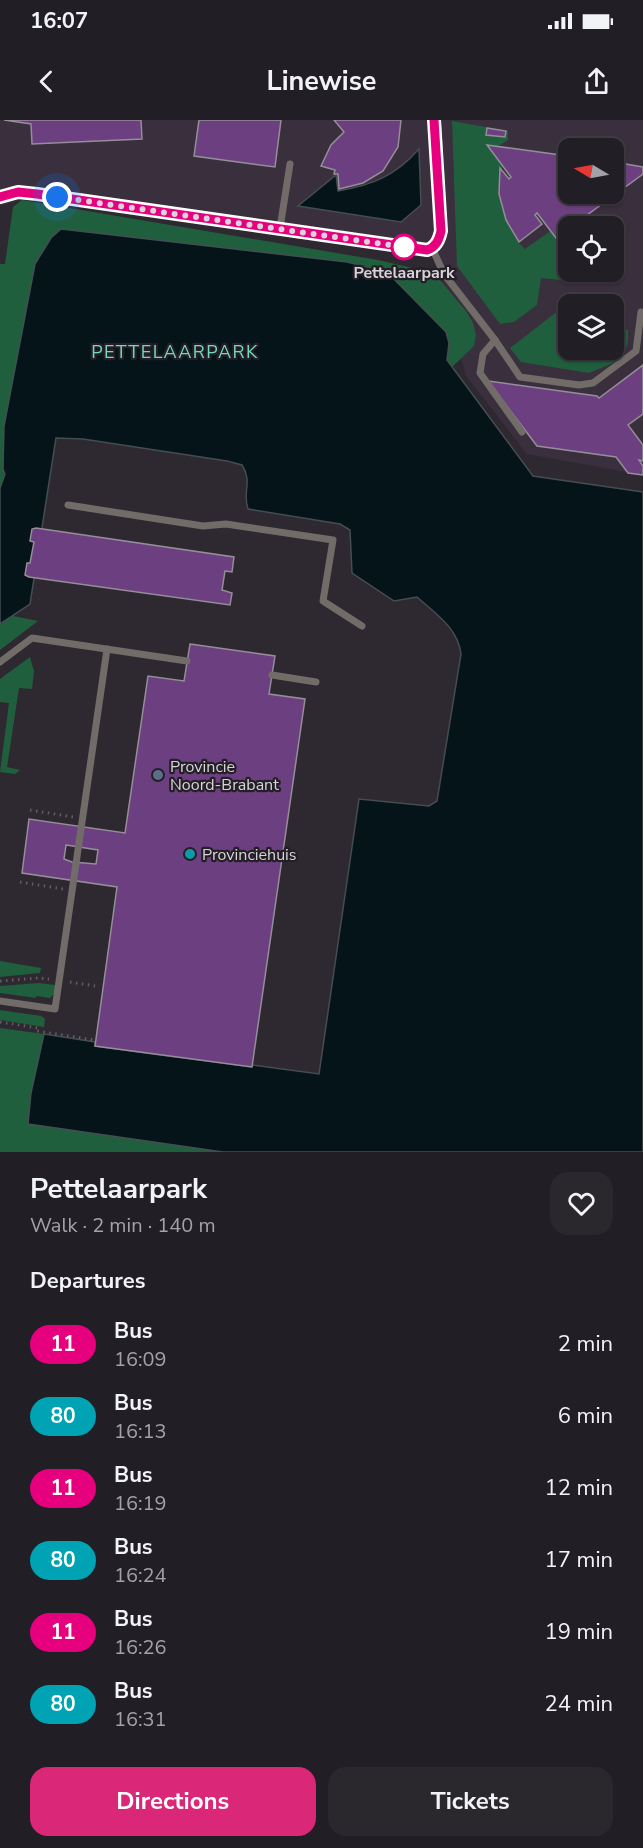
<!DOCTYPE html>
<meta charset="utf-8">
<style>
:root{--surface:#221e25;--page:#2a272d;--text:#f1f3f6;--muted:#a2a2a7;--line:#3f3c42;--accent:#db2777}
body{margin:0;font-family:"Nunito Sans",sans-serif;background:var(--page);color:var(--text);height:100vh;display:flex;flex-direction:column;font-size:22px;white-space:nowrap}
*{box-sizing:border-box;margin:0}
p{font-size:20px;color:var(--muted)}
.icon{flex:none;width:33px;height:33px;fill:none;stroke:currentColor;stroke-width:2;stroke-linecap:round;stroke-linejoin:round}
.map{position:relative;height:1032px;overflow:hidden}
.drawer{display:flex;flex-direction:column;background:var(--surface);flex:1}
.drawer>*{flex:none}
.badge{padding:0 12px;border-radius:20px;font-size:21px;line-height:39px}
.needle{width:39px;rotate:280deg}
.tools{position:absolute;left:558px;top:18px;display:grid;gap:12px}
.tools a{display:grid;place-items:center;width:66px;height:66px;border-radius:12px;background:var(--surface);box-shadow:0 2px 4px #0004,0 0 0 2px var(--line);font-size:30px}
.you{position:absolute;width:30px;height:30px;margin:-15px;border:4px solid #fff;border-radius:50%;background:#1a73e8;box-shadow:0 0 0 9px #1a73e833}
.map>.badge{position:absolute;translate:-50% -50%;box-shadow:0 0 0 3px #fff}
h2{padding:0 30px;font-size:22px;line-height:54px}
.round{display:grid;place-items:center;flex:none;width:63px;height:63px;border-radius:18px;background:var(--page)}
.summary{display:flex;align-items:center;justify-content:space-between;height:102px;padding:0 30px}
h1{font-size:28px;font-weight:700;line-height:45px}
.action{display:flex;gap:12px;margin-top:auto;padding:12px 30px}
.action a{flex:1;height:69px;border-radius:18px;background:var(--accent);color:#fff;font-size:24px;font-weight:700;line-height:69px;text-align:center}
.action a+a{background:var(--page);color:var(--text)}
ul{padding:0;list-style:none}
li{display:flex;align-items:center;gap:18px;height:72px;padding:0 30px}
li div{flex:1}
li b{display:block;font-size:22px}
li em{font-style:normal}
li .badge{min-width:66px;font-weight:700;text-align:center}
.status{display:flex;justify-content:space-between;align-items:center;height:42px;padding:0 30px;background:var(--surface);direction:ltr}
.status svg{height:16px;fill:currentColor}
header{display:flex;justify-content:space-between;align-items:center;height:78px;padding:0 30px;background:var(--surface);font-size:27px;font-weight:700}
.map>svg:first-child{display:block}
.built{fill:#392f3d;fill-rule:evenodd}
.green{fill:#205f3d}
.water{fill:#051418;stroke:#444e52;stroke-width:1.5}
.building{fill:#6c4080;stroke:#958d98;stroke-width:1.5;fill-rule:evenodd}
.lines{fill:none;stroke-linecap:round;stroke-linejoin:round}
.path{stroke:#635d65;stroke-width:3;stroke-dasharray:1.5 4.5;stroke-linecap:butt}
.lane{stroke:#716c68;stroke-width:7}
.street{stroke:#716c68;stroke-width:12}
.line-casing{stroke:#fff;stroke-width:14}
.line{stroke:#e6007e;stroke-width:9}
.walk{stroke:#d8d4da;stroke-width:6;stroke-dasharray:0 10.8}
.stop-dot{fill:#fff;stroke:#e6007e;stroke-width:3}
.service-dot{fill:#5c6f8a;stroke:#241f27;stroke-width:2}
.culture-dot{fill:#0f9aa8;stroke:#241f27;stroke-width:2}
.labels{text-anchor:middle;stroke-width:4.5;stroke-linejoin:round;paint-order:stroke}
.stop-label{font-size:16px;font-weight:bold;fill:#d8d4da;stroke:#241f27}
.poi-label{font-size:16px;fill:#d8d4da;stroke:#241f27;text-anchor:start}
.neighbourhood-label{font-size:18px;letter-spacing:1.5px;fill:#74d7c0;stroke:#241f27}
</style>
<div class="status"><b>16:07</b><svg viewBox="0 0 49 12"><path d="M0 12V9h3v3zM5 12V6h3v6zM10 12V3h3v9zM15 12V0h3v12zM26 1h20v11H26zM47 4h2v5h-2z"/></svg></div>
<header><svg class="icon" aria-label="back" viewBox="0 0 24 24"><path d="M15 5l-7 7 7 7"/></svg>Linewise<svg class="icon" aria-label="share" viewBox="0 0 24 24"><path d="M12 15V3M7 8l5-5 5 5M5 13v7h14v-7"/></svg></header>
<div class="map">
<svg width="643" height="1032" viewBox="0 0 643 1032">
<rect width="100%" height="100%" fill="#2e2831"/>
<path class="built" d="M 0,0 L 643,0 L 643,355 L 527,334 L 466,256 L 432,135 L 41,73 L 0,86 ZM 568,28 L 614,28 L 614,74 L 568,74 ZM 568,106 L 614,106 L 614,152 L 568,152 ZM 568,184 L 614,184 L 614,230 L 568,230 Z"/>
<g class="green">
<path d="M 452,1 L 508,11 L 508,20 L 492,30 L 502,46 L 502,76 L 511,107 L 518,122 L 525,129 L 552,110 L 565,128 L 572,161 L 541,158 L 537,185 L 514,202 L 500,204 L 457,146 Z"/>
<path d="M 22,80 L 378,140 L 434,153 L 466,191 L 473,203 L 476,215 L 474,226 L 452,247 L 447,240 L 449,223 L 387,152 L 347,142 L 61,109 L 35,145 L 4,306 C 3,326 8,350 0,368 L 0,144 L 5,144 L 13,87 Z"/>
<path d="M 565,189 L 565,201 L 568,201 L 568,230 L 614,230 L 614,208 L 628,210 L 628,222 L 625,231 L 613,243 L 589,253 L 521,242 L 510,228 L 558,191 Z"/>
<path d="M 13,496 L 38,501 L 0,530 L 0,505 Z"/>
<path d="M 30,537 L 34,551 L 32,569 L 19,568 L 7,647 L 20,650 L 15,654 L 0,652 L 9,583 L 0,582 L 0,559 Z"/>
<path d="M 0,841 L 41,848 L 40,853 L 0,857 Z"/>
<path d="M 39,863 L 56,865 L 55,873 L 50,878 L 36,876 L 36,878 L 0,873 L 0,866 Z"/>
<path d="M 0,890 L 41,896 L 45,899 L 44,907 L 0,900 Z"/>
<path d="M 0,908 L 44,914 L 31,973 L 29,1004 L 223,1032 L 0,1032 Z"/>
</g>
<g class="water">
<path d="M 419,29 L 421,85 L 401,102 L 298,86 L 336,55 L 338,71 C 373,65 395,56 419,29 Z"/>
<path d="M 61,109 L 347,142 L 387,152 L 446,212 L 449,223 L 447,240 L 533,356 L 643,372 L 643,1032 L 223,1032 L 28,1004 L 31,973 L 44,914 L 95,922 L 95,926 L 251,947 L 252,945 L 319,954 L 359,679 L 429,686 L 437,681 L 461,534 C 458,508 436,494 417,477 L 394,481 L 352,453 L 350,410 L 340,404 L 248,389 C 242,371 253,362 242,345 L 227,341 L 83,319 L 56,318 L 30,484 L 0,504 L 0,368 L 5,354 L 3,349 L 4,306 L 35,144 L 51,118 Z"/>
</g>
<g class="building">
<path d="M 4,0 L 141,0 L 142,19 L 32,24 L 31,4 Z"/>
<path d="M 199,0 L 281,0 L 275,47 L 194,36 Z"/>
<path d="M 334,0 L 401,0 L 398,27 L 383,51 L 363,63 L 339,69 L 338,54 L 334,54 L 335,50 L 321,46 L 331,25 L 344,12 Z"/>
<path d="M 487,8 L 506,11 L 505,17 L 486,15 Z"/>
<path d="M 487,25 L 568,36 L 568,74 L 614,74 L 614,42 L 643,47 L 643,54 L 572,106 L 568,106 L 568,109 L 556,118 L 537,93 L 535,95 L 542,104 L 519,122 L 506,100 L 499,74 L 500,48 L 509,59 L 511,57 Z"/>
<path d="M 587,95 L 596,96 L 595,104 L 578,102 Z"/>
<path d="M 643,245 L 643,294 L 628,305 L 643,325 L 643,341 L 639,340 L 643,346 L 643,355 L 628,353 L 616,337 L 537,326 L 488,261 L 597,276 L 599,278 Z"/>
<path d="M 36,408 L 234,437 L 232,452 L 225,451 L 222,470 L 232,473 L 230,485 L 29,457 L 25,455 L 27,443 L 30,443 L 34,422 L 30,421 L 32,409 Z"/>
<path d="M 190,524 L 275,536 L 269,574 L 305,579 L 252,947 L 95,926 L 117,767 L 22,753 L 29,699 L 125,713 L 148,556 L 184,561 ZM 66,725 L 98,730 L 96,744 L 72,742 L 64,739 Z"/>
</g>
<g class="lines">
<g class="path">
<path d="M 30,690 L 73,697"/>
<path d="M 20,762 L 63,769"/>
<path d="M 0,861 L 38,858 L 49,859"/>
<path d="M 70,862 L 95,866"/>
<path d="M 0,902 L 38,908 L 37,911 L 95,920"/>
</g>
<g class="lane">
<path d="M 280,108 L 290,44"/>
<path d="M 432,128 L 444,154 L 495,220 L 520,257 L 579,265 L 593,263 L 636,231 L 641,192"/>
<path d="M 495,220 L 483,234 L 480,253 L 522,312"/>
<path d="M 68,385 L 203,406 L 226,404 L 333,420 L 323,481 L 362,506"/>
<path d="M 0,542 L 32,518 L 187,541"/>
<path d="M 272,555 L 316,562"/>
<path d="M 0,881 L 55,889 L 107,529"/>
</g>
<path class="street" d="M 0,77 L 18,72 L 37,74 L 427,130 L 436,124 L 441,111 L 435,0"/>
</g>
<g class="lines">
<defs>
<path id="line" d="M 0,77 L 18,72 L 37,74 L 427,130 C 436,127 439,120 441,111 L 434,0"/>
</defs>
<use href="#line" class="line-casing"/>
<use href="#line" class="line"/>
<path class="walk" d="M 57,77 L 404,127"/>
</g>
<circle class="stop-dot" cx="404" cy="127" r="12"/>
<circle class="service-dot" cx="158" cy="655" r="6"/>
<circle class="culture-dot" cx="190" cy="734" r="6"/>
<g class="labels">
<g class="stop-label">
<text x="404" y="158">Pettelaarpark</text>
</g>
<g class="poi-label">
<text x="170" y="652">Provincie<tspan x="170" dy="18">Noord-Brabant</tspan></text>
<text x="202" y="740">Provinciehuis</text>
</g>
<g class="neighbourhood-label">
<text x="175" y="238">PETTELAARPARK</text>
</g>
</g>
</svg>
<div class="tools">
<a><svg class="needle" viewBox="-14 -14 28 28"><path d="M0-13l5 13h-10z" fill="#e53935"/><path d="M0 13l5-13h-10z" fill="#a2a2a7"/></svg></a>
<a><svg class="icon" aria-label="locate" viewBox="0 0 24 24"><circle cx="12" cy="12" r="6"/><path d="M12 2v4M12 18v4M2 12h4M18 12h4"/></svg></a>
<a><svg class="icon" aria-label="layers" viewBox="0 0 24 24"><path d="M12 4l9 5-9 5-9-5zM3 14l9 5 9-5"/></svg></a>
</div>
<div class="you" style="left:57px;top:77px"></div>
</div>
<section class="drawer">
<div class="summary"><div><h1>Pettelaarpark</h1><p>Walk · 2 min · 140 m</p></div><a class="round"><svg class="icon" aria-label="heart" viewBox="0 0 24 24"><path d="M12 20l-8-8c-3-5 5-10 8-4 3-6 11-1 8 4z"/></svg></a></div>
<h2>Departures</h2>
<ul>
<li><span class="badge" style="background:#e6007e;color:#fff">11</span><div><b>Bus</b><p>16:09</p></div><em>2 min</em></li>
<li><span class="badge" style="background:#00a3b4;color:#fff">80</span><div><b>Bus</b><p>16:13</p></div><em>6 min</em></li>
<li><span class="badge" style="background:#e6007e;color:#fff">11</span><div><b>Bus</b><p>16:19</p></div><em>12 min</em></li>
<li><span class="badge" style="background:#00a3b4;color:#fff">80</span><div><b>Bus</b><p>16:24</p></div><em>17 min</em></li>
<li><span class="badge" style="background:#e6007e;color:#fff">11</span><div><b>Bus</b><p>16:26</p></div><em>19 min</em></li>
<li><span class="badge" style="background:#00a3b4;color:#fff">80</span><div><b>Bus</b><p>16:31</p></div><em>24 min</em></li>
</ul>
<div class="action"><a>Directions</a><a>Tickets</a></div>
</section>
